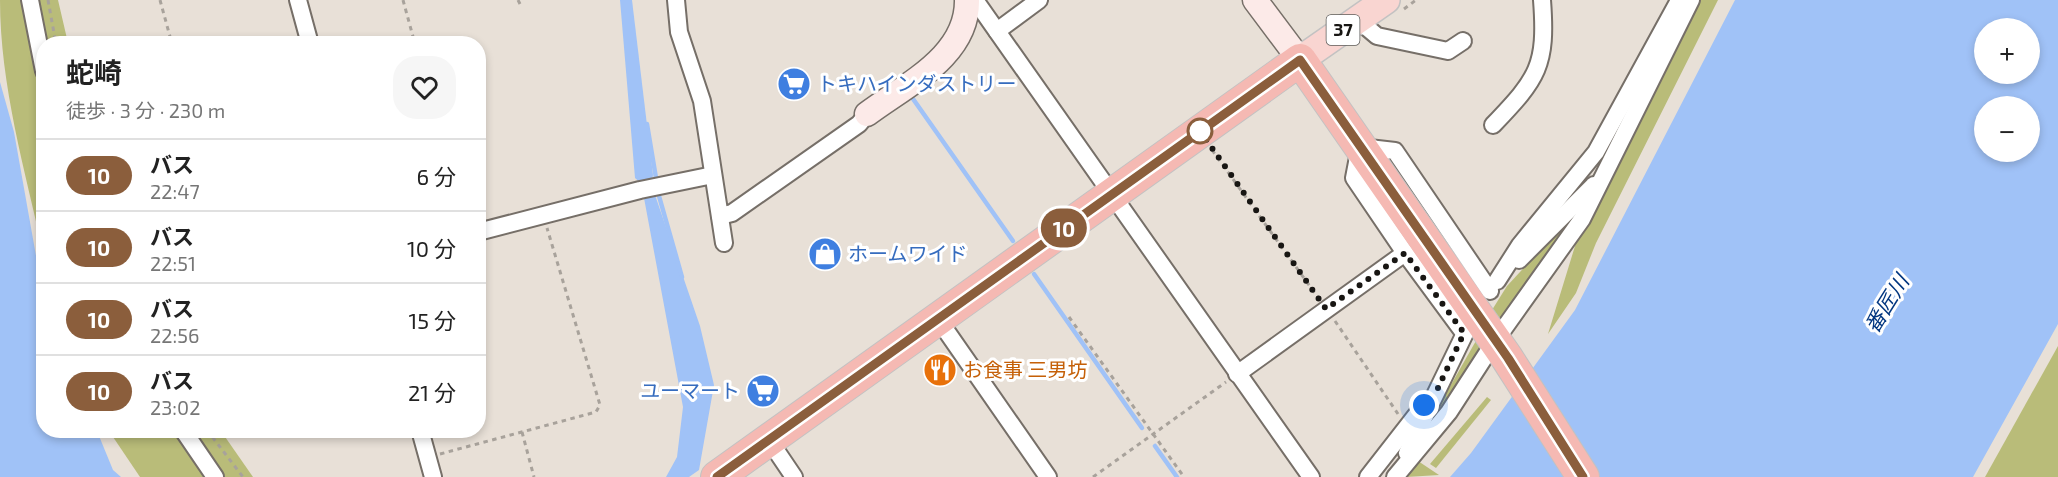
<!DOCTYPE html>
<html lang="ja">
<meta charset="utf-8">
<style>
:root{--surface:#fff;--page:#f6f6f6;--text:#222;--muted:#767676;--line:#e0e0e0}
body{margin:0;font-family:"Exo 2","Noto Sans JP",sans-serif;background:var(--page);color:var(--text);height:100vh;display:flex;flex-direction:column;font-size:22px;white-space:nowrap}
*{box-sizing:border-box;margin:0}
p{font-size:20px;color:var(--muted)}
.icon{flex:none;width:33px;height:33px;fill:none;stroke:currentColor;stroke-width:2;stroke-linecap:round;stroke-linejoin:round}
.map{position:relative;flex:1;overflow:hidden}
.details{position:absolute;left:36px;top:36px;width:450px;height:402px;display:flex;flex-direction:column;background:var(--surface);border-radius:24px;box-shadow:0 3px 9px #0003}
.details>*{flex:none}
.badge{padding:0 12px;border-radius:20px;font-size:21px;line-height:39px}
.fabs{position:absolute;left:1974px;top:18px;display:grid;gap:12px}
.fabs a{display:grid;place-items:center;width:66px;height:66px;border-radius:50%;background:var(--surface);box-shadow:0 3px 9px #0003;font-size:30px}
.you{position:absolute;width:30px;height:30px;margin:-15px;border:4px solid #fff;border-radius:50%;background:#1a73e8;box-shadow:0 0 0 9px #1a73e833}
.map>.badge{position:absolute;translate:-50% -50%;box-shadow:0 0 0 3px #fff}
.round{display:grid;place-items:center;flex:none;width:63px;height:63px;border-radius:24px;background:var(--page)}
.headline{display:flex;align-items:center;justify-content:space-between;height:102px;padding:0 30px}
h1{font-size:28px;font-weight:700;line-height:45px}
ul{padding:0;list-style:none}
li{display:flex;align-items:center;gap:18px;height:72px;padding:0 30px;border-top:2px solid var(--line)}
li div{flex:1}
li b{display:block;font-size:22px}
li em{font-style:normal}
li .badge{min-width:66px;font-weight:700;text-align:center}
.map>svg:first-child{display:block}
.green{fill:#b9bc79}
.water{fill:#a0c2f7;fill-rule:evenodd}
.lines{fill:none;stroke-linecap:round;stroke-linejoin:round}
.stream{stroke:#a0c2f7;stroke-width:4.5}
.street-casing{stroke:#766f68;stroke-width:20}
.secondary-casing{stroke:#766f68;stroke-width:27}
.primary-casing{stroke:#c3c2c2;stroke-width:30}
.highway-casing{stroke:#c3c2c2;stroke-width:34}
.path{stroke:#a8a29b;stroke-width:3;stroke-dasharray:4.5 4.5;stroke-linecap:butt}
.street{stroke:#fff;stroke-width:16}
.secondary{stroke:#fceae8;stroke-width:24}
.primary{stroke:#f9d5d1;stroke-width:27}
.highway{stroke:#f5b9b3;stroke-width:32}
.line-casing{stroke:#fff;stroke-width:14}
.line{stroke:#8b5e3c;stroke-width:9}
.walk{stroke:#181613;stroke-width:6;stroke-dasharray:0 10.8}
.stop-dot{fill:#fff;stroke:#8b5e3c;stroke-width:3}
.labels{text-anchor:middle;stroke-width:6;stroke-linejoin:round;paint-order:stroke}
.shield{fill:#fff;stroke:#5d5c5a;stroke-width:1.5}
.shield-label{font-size:18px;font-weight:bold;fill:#181613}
.shop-label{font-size:20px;fill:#366cbe;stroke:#fff;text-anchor:start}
.food-label{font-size:20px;fill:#c56008;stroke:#fff;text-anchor:start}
.water-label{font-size:21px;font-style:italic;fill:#023680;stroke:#fff}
</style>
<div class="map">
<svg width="2058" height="477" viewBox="0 0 2058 477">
<rect width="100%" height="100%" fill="#e8e0d7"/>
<g class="green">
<path d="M 0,0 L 58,0 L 68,43 L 44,44 L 43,252 C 25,170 0,85 0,0 Z"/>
<path d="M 1692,0 L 1718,0 L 1596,243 L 1576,293 L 1548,334 L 1579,233 Z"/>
<path d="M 1583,204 L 1508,316 L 1497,318 L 1492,310 L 1507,286 Z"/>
<path d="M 1477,339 L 1484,348 L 1419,441 Z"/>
<path d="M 2058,346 L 2058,477 L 1985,477 Z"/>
<path d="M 1487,397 L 1491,400 L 1436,468 L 1430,464 Z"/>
<path d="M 109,431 L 221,431 L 253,477 L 140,477 Z"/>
<path d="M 1418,461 L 1439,475 L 1406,477 Z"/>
</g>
<g class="water">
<path d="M 620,0 L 632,0 L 653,175 L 652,181 L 642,184 L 635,178 Z"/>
<path d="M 1735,0 L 2058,0 L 2058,324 L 1973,477 L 1450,477 L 1471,453 L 1575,310 ZM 1984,28 L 2030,28 L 2030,74 L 1984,74 ZM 1984,106 L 2030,106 L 2030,152 L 1984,152 Z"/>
<path d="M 0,82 L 14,132 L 43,295 L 44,430 L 97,431 L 113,470 L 121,477 L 0,477 Z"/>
<path d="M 655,195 L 700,326 L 714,385 L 699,470 L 689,477 L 666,477 L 677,457 L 683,407 L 644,198 Z"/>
</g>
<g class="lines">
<g class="stream">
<path d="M 911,96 L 1013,241"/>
<path d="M 647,124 L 659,196 L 682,277"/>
<path d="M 1034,274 L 1142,428"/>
<path d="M 1155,446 L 1177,477"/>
</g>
<defs>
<g id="street">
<path d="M 30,0 L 44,71"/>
<path d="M 298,0 L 310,44"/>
<path d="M 676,0 L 679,32 L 702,101 L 724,243"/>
<path d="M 975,0 L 1311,477"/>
<path d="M 1358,20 L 1377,36 L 1448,51 L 1463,41"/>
<path d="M 997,31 L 1039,0"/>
<path d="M 1493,125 C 1538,78 1547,66 1542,0"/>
<path d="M 720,216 L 732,213 L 859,124 L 867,114"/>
<path d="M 478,232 L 640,190 L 713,175"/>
<path d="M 1519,260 L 1594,185"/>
<path d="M 1497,281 L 1520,245 L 1596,152 L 1677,4"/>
<path d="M 938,319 L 1048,477"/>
<path d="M 1464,333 L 1405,253 L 1354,178 L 1360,147 L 1395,151 L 1490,291"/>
<path d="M 1237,374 L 1405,253"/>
<path d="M 183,430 L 215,477"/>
<path d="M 420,430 L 433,477"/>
<path d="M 769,440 L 794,477"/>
<path d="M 1407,453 L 1468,327"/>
<path d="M 1368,477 L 1421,409"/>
<path d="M 1395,477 L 1449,412 L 1495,341 L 1582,219 L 1691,0"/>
</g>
<g id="secondary">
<path d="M 1255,0 L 1300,60"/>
<path d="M 867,114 C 907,84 968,56 967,0"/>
</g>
<path id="primary" d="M 1300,60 L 1386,0"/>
<path id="highway" d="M 717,477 L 1300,60 L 1507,358 L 1583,477"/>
</defs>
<use href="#street" class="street-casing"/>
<use href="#secondary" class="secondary-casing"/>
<use href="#primary" class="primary-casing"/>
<use href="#highway" class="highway-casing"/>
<g class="path">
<path d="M 48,0 L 56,44"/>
<path d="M 160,0 L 172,44"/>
<path d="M 403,0 L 415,44"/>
<path d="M 518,0 L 520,4"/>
<path d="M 1404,9 L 1416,0"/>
<path d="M 1212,150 L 1319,299"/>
<path d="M 1069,317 L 1184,477"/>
<path d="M 1335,321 L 1398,414"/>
<path d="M 207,430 L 243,477"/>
<path d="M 522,432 L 534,477"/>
<path d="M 440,454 L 596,412 L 600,405 L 547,228"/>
<path d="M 1093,477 L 1226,382"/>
</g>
<use href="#street" class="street"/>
<use href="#secondary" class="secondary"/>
<use href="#primary" class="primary"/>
<use href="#highway" class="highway"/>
</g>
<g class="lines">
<defs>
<path id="line" d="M 717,477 L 1300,60 L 1508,358 L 1583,477"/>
</defs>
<use href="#line" class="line-casing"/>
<use href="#line" class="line"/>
<path class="walk" d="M 1200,131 L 1326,309 L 1405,253 L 1464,333 L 1438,388 L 1424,405"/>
</g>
<defs>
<symbol id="supermarket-disc" viewBox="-11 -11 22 22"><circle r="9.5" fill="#3f7fe0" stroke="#fff"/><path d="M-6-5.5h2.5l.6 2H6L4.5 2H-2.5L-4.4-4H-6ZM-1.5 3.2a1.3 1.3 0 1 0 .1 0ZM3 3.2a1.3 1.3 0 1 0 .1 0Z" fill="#fff"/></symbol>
<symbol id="shop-disc" viewBox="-11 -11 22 22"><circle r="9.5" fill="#3f7fe0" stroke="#fff"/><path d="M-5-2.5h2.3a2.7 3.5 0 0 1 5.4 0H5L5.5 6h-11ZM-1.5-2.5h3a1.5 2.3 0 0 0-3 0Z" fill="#fff"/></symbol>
<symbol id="restaurant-disc" viewBox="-11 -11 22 22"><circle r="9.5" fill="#e8710a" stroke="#fff"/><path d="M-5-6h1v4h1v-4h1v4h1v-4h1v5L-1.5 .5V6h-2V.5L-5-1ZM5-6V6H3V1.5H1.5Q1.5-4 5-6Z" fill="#fff"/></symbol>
</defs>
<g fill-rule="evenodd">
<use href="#supermarket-disc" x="775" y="65" width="38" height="38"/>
<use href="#shop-disc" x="806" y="235" width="38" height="38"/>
<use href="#restaurant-disc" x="921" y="351" width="38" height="38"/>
<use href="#supermarket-disc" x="744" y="372" width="38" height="38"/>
</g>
<circle class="stop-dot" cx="1200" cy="131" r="12"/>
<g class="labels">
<rect class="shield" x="1326.5" y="15" width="33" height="30" rx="4.5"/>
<g class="shield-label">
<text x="1343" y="36">37</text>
</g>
<g class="shop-label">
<text x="817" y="91">トキハインダストリー</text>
<text x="848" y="261">ホームワイド</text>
<text x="740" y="398" text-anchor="end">ユーマート</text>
</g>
<g class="food-label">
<text x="963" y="377">お食事 三男坊</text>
</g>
<g class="water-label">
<text transform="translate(1887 304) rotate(-58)" y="7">番匠川</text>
</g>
</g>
</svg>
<div class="fabs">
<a>+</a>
<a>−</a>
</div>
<div class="you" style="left:1424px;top:405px"></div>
<b class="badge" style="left:1064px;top:228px;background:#8b5e3c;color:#fff">10</b>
<section class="details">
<div class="headline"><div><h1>蛇崎</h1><p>徒歩 · 3 分 · 230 m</p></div><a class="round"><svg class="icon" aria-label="heart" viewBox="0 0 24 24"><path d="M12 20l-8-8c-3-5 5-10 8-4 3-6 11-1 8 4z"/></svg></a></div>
<ul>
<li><span class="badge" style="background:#8b5e3c;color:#fff">10</span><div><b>バス</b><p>22:47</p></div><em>6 分</em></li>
<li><span class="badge" style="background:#8b5e3c;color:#fff">10</span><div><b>バス</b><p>22:51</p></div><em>10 分</em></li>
<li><span class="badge" style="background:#8b5e3c;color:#fff">10</span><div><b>バス</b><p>22:56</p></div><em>15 分</em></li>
<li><span class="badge" style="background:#8b5e3c;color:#fff">10</span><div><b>バス</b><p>23:02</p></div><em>21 分</em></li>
</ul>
</section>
</div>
